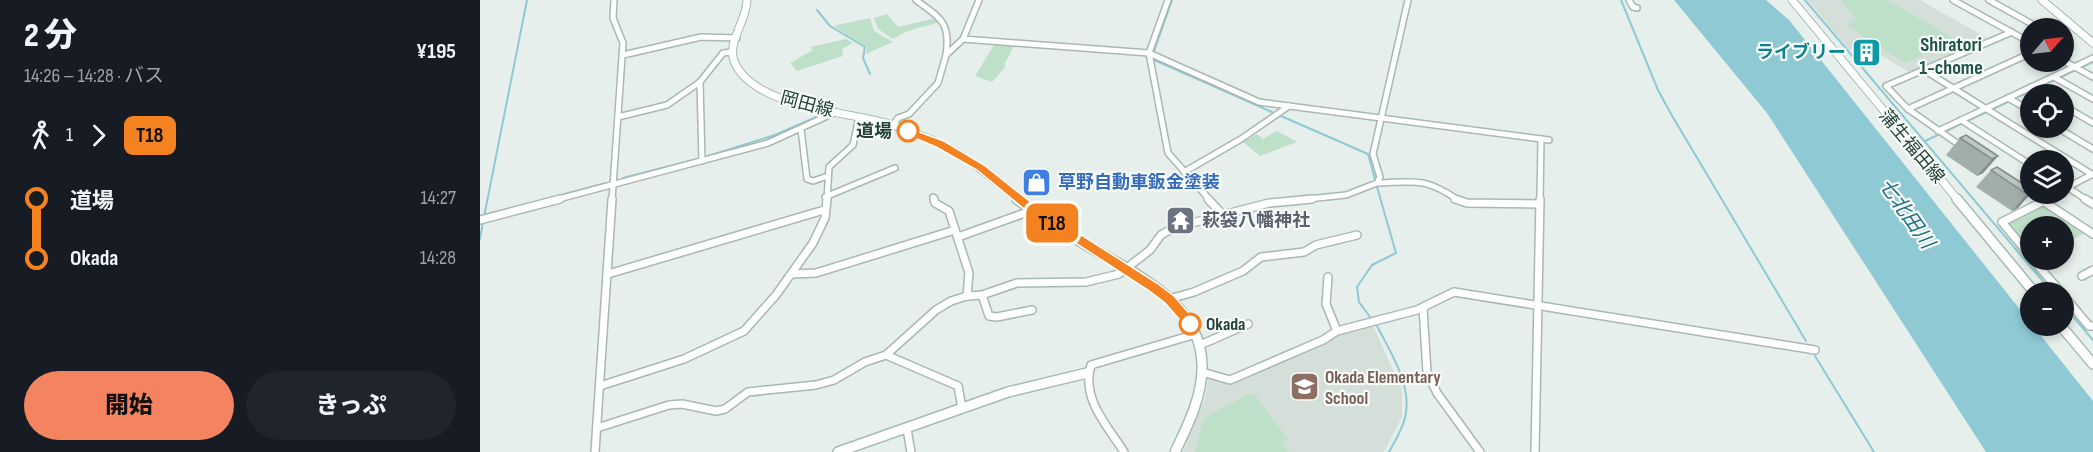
<!DOCTYPE html>
<html lang="ja">
<meta charset="utf-8">
<style>
:root{--surface:#171b24;--page:#20242c;--text:#f1f3f6;--muted:#9ea1a6;--accent:#f4845f}
body{margin:0;font-family:"Sofia Sans Condensed","Noto Sans JP",sans-serif;background:var(--page);color:var(--text);height:100vh;display:flex;flex-direction:column;font-size:22px;white-space:nowrap}
*{box-sizing:border-box;margin:0}
p{font-size:20px;color:var(--muted)}
.icon{flex:none;width:33px;height:33px;fill:none;stroke:currentColor;stroke-width:2;stroke-linecap:round;stroke-linejoin:round}
.map{position:relative;flex:1;overflow:hidden}
.details{display:flex;flex-direction:column;background:var(--surface);width:480px}
.details>*{flex:none}
.badge{padding:0 12px;border-radius:9px;font-size:21px;line-height:39px}
.needle{width:39px;rotate:62deg}
.fabs{position:absolute;left:1540px;top:18px;display:grid;gap:12px}
.fabs a{display:grid;place-items:center;width:54px;height:54px;border-radius:50%;background:var(--surface);box-shadow:0 3px 9px #0003;font-size:30px}
.map>.badge{position:absolute;translate:-50% -50%;box-shadow:0 0 0 3px #fff}
.legs{display:flex;align-items:center;gap:9px;height:66px;padding:0 24px;font-size:20px}
.legs p{margin-inline-start:auto}
.overview{display:flex;align-items:center;justify-content:space-between;height:102px;padding:0 24px}
h1{font-size:33px;font-weight:800;line-height:45px}
.primary-button{display:flex;gap:12px;margin-top:auto;padding:12px 24px}
.primary-button a{flex:1;height:69px;border-radius:36px;background:var(--accent);color:#111;font-size:24px;font-weight:800;line-height:69px;text-align:center}
.primary-button a+a{background:var(--page);color:var(--text)}
ul{padding:0 24px;list-style:none}
li{display:flex;align-items:center;gap:21px;height:60px;font-size:22px}
li i{display:grid;place-items:center;width:9px;height:100%;margin:0 8px;background:currentColor}
li i::after{content:'';width:15px;height:15px;margin:-8px;border:4px solid;border-radius:50%;background:var(--surface)}
li p{margin-inline-start:auto}
li:first-child i{background:linear-gradient(#0000 50%,currentColor 0)}
li:last-child i{background:linear-gradient(currentColor 50%,#0000 0)}
main{display:flex;flex:1;min-height:0}
.map>svg:first-child{display:block}
.built{fill:#d4dfda}
.green{fill:#bfe0c8}
.water{fill:#8ec9d4}
.lines{fill:none;stroke-linecap:round;stroke-linejoin:round}
.stream{stroke:#8ec9d4;stroke-width:2}
.street-far1-casing{stroke:#a8b8b2;stroke-width:8}
.street-casing{stroke:#a8b8b2;stroke-width:10}
.secondary-far1-casing{stroke:#a4bbb3;stroke-width:9}
.secondary-casing{stroke:#a4bbb3;stroke-width:12}
.street-far1{stroke:#fff;stroke-width:5}
.street{stroke:#fff;stroke-width:7}
.secondary-far1{stroke:#fff;stroke-width:7}
.secondary{stroke:#fff;stroke-width:9}
.wall{fill:#a1aea9}
.shaded-wall{fill:#838d89}
.building{fill:#bbcac4;stroke:#838d89;stroke-width:1.5}
.line-1{fill:#f58220;stroke:#fff;stroke-width:1.5}
.stop-1-dot{fill:#fff;stroke:#f58220;stroke-width:3}
.labels{text-anchor:middle;stroke-width:4.5;stroke-linejoin:round;paint-order:stroke}
.culture-label{font-size:18px;font-weight:bold;fill:#0d838f;stroke:#f7fbf9;text-anchor:end}
.street-label{font-size:18px;fill:#24423a;stroke:#f7fbf9}
.stop-label{font-size:18px;font-weight:bold;fill:#24423a;stroke:#f7fbf9;text-anchor:end}
.shop-label{font-size:18px;font-weight:bold;fill:#366cbe;stroke:#f7fbf9;text-anchor:start}
.worship-label{font-size:18px;font-weight:bold;fill:#5b616d;stroke:#f7fbf9;text-anchor:start}
.education-label{font-size:18px;font-weight:bold;fill:#785e54;stroke:#f7fbf9;text-anchor:start}
.neighbourhood-label{font-size:20px;font-weight:bold;fill:#1f5548;stroke:#f7fbf9}
.water-label{font-size:20px;font-style:italic;fill:#1c6f80;stroke:#f7fbf9}
</style>
<main>
<section class="details">
<div class="overview"><div><h1>2 分</h1><p>14:26 – 14:28 · バス</p></div><b>¥195</b></div>
<div class="legs"><svg class="icon" aria-label="walk" viewBox="0 0 24 24"><circle cx="13" cy="4" r="2"/><path d="M13 8l-2 6 4 7M11 14l-3 7M7 12l3-4h3l4 4"/></svg>1<svg class="icon" aria-label="forward" viewBox="0 0 24 24"><path d="M9 5l7 7-7 7"/></svg><b class="badge" style="background:#f58220;color:#111">T18</b></div>
<ul>
<li><i style="color:#f58220"></i><b>道場</b><p>14:27</p></li>
<li><i style="color:#f58220"></i><b>Okada</b><p>14:28</p></li>
</ul>
<div class="primary-button"><a>開始</a><a>きっぷ</a></div>
</section>
<div class="map">
<svg width="1613" height="452" viewBox="0 0 1613 452">
<rect width="100%" height="100%" fill="#e6efeb"/>
<g class="built">
<path d="M 1328,0 L 1440,0 L 1507,38 L 1429,72 L 1384,45 L 1369,50 Z"/>
<path d="M 892,323 L 922,390 L 922,417 L 904,452 L 703,452 L 725,398 L 729,378 L 733,376 L 747,384 L 846,343 L 857,335 Z"/>
</g>
<g class="green">
<path d="M 1360,0 L 1407,0 L 1475,39 L 1426,63 L 1367,26 L 1376,18 Z"/>
<path d="M 407,14 L 418,27 L 452,19 L 460,22 C 442,28 430,28 413,39 L 398,29 L 394,18 Z"/>
<path d="M 390,18 L 394,31 L 413,42 L 386,54 L 387,47 L 353,26 Z"/>
<path d="M 366,39 L 373,43 L 362,49 L 363,56 L 317,71 L 310,63 L 333,50 L 330,47 Z"/>
<path d="M 514,45 L 534,46 L 524,65 L 526,66 L 512,82 L 495,76 Z"/>
<path d="M 797,131 L 817,142 L 780,156 L 763,142 L 777,134 L 783,139 Z"/>
<path d="M 1562,204 L 1605,233 L 1584,244 L 1584,226 L 1551,226 L 1551,251 L 1529,224 Z"/>
<path d="M 769,394 L 775,395 L 808,439 L 802,443 L 809,452 L 715,452 L 724,418 Z"/>
</g>
<path class="water" d="M 1194,0 L 1286,0 L 1309,20 L 1613,401 L 1613,452 L 1506,452 L 1287,113 Z"/>
<g class="lines">
<g class="stream">
<path d="M 1141,0 L 1178,90 L 1191,114 L 1326,341"/>
<path d="M 1325,0 L 1572,292"/>
<path d="M 337,10 L 350,26 L 385,47 L 383,58 L 390,74"/>
<path d="M 673,54 L 692,0"/>
<path d="M 672,59 L 792,112"/>
<path d="M 801,116 L 888,154 L 895,179"/>
<path d="M 1445,141 L 1613,62"/>
<path d="M 228,156 L 295,135 L 341,115"/>
<path d="M 143,178 L 217,159"/>
<path d="M 77,196 L 126,183"/>
<path d="M 4,217 L 47,0"/>
<path d="M 0,239 L 3,222"/>
<path d="M 1584,306 L 1613,340"/>
<path d="M 890,317 L 879,302 L 877,287 L 892,265 L 916,253 L 897,187"/>
<path d="M 896,324 C 910,352 933,385 925,418 C 922,430 915,441 909,452"/>
<path d="M 1335,356 L 1394,452"/>
</g>
<defs>
<g id="street-far1">
<path d="M 436,0 C 460,18 471,22 466,55"/>
<path d="M 688,0 L 669,53 L 688,153 L 730,200"/>
<path d="M 1149,0 L 1153,7 L 1157,8"/>
<path d="M 1473,0 L 1551,43"/>
<path d="M 1509,0 L 1559,28"/>
<path d="M 483,39 L 669,53 L 779,102 L 1069,140"/>
<path d="M 143,55 L 221,37 L 257,38"/>
<path d="M 1584,61 L 1613,77"/>
<path d="M 1444,70 L 1613,175"/>
<path d="M 1574,77 L 1613,99"/>
<path d="M 220,82 L 222,161"/>
<path d="M 1551,87 L 1564,94"/>
<path d="M 1528,98 L 1551,111"/>
<path d="M 1584,106 L 1613,123"/>
<path d="M 1428,109 L 1551,53"/>
<path d="M 138,117 L 187,105 L 220,82 L 243,53 L 252,52"/>
<path d="M 1481,120 L 1551,165"/>
<path d="M 413,125 L 418,118 L 429,114 L 458,83 L 466,55 L 483,39 L 499,0"/>
<path d="M 1578,128 L 1613,149"/>
<path d="M 321,129 L 327,179 L 333,181 L 348,176"/>
<path d="M 1458,131 L 1613,58"/>
<path d="M 1481,146 L 1428,109 L 1406,86 L 1532,32"/>
<path d="M 704,172 L 761,139 L 809,106"/>
<path d="M 897,183 C 935,182 945,177 978,200"/>
<path d="M 1584,185 L 1607,200"/>
<path d="M 1584,189 L 1613,174"/>
<path d="M 1553,194 L 1562,200"/>
<path d="M 345,197 L 415,168"/>
<path d="M 453,197 L 454,200"/>
<path d="M 75,200 L 288,143 L 356,112"/>
<path d="M 132,200 L 143,43 L 133,18 L 134,0"/>
<path d="M 347,200 L 349,167 L 373,145 L 378,121 L 384,118"/>
<path d="M 818,200 L 866,195 L 897,183 L 900,177 L 893,154 L 928,0"/>
<path d="M 1060,200 L 1061,139"/>
<path d="M 1565,200 L 1577,194"/>
</g>
<g id="street">
<path d="M 454,199 L 455,203 L 469,211 L 489,273 L 487,296"/>
<path d="M 728,199 L 743,215"/>
<path d="M 975,199 L 987,203 L 1059,204"/>
<path d="M 1560,199 L 1613,234"/>
<path d="M 1605,199 L 1613,204"/>
<path d="M 0,220 L 80,199"/>
<path d="M 478,237 L 553,210"/>
<path d="M 1551,257 L 1522,222 L 1568,199"/>
<path d="M 1553,260 L 1581,292"/>
<path d="M 128,274 L 344,210"/>
<path d="M 314,274 L 336,273 L 475,230"/>
<path d="M 1602,276 L 1613,270"/>
<path d="M 848,277 L 846,304 L 857,331"/>
<path d="M 502,295 L 509,316 L 517,317 L 552,310"/>
<path d="M 1584,296 L 1609,326 L 1613,326"/>
<path d="M 689,299 L 714,292 L 763,271 L 781,257 L 824,252 L 836,245 L 877,235"/>
<path d="M 943,308 L 947,372 L 957,393 L 1000,452"/>
<path d="M 720,345 L 768,324"/>
<path d="M 406,355 L 478,386 L 482,408"/>
<path d="M 722,372 L 750,380 L 843,340 L 857,331 L 937,310 L 974,292 L 1335,350"/>
<path d="M 120,386 L 204,359 L 264,331 L 296,295 L 333,243 L 345,218 L 347,199"/>
<path d="M 117,428 L 189,405 L 202,404 L 236,411 L 245,409 L 268,392 L 336,385 L 354,380 L 385,362 L 406,355 L 456,310 L 471,301 L 487,296 L 502,295 L 537,283 L 606,282 L 639,274 L 670,250 L 681,235 L 693,228 L 789,203 L 832,199"/>
<path d="M 427,429 L 431,452"/>
<path d="M 115,452 L 132,199"/>
<path d="M 644,452 C 627,425 601,399 611,365 L 716,334"/>
<path d="M 1055,452 L 1060,199"/>
</g>
<g id="secondary-far1">
<path d="M 267,0 C 267,20 247,42 254,61 C 271,104 355,111 393,120 C 412,124 431,131 449,139 C 484,153 510,176 539,200"/>
<path d="M 1312,0 L 1478,200"/>
<path d="M 1562,0 L 1613,43"/>
</g>
<g id="secondary">
<path d="M 537,199 C 556,214 577,228 598,240 C 645,270 721,298 722,365 C 723,395 708,425 695,452"/>
<path d="M 1477,199 L 1554,292"/>
<path d="M 1581,326 L 1613,364"/>
<path d="M 358,452 L 528,392 L 607,373"/>
</g>
</defs>
<use href="#street-far1" class="street-far1-casing"/>
<use href="#street" class="street-casing"/>
<use href="#secondary-far1" class="secondary-far1-casing"/>
<use href="#secondary" class="secondary-casing"/>
<use href="#street-far1" class="street-far1"/>
<use href="#street" class="street"/>
<use href="#secondary-far1" class="secondary-far1"/>
<use href="#secondary" class="secondary"/>
</g>
<g class="wall">
<path d="M 1480,138 L 1518,156 L 1503,173 L 1497,176 L 1466,155 Z"/>
<path d="M 1511,170 L 1551,189 L 1551,193 L 1538,208 L 1532,211 L 1496,187 Z"/>
</g>
<g class="shaded-wall">
<path d="M 1518,156 L 1503,173 L 1497,176 L 1512,159 Z"/>
<path d="M 1551,192 L 1551,193 L 1538,208 L 1532,211 L 1547,194 Z"/>
</g>
<g class="building">
<path d="M 1486,135 L 1518,156 L 1512,159 L 1480,138 Z"/>
<path d="M 1517,167 L 1551,189 L 1551,192 L 1547,194 L 1511,170 Z"/>
</g>
<path class="line-1" d="M 428,128 L 464,141 L 504,165 L 557,207 L 677,283 L 694,296 L 715,320 L 717,324 L 715,327 L 706,327 L 685,303 L 668,290 L 549,213 L 497,170 L 456,147 L 425,134 L 423,131 Z"/>
<defs>
<symbol id="building-square" viewBox="-11 -11 22 22"><rect x="-9" y="-9" width="18" height="18" rx="4" fill="#0f9aa8" stroke="#f7fbf9"/><path d="M-4-6H4V6H1V3H-1V6H-4ZM-2.5-4.3h1.7v1.8h-1.7ZM.8-4.3h1.7v1.8H.8ZM-2.5-1h1.7V.8h-1.7ZM.8-1h1.7V.8H.8Z" fill="#fff"/></symbol>
<symbol id="shop-square" viewBox="-11 -11 22 22"><rect x="-9" y="-9" width="18" height="18" rx="4" fill="#3f7fe0" stroke="#f7fbf9"/><path d="M-5-2.5h2.3a2.7 3.5 0 0 1 5.4 0H5L5.5 6h-11ZM-1.5-2.5h3a1.5 2.3 0 0 0-3 0Z" fill="#fff"/></symbol>
<symbol id="temple-square" viewBox="-11 -11 22 22"><rect x="-9" y="-9" width="18" height="18" rx="4" fill="#6b7280" stroke="#f7fbf9"/><path d="M0-6L5-2H3V0L6.5 2.5H4V6H1.5V3h-3V6H-4V2.5H-6.5L-3 0V-2H-5Z" fill="#fff"/></symbol>
<symbol id="school-square" viewBox="-11 -11 22 22"><rect x="-9" y="-9" width="18" height="18" rx="4" fill="#8d6e63" stroke="#f7fbf9"/><path d="M0-5L7-2L0 1L-7-2ZM-4 1L0 2.5L4 1V4Q0 6-4 4Z" fill="#fff"/></symbol>
</defs>
<g fill-rule="evenodd">
<use href="#building-square" x="1370" y="36" width="33" height="33"/>
<use href="#shop-square" x="540" y="166" width="33" height="33"/>
<use href="#temple-square" x="684" y="204" width="33" height="33"/>
<use href="#school-square" x="808" y="370" width="33" height="33"/>
</g>
<g class="stop-1-dot">
<circle cx="428" cy="131" r="10"/>
<circle cx="710" cy="324" r="10"/>
</g>
<g class="labels">
<g class="culture-label">
<text x="1366" y="58">ライブリー</text>
</g>
<g class="street-label">
<text transform="translate(327 104) rotate(15)" y="6">岡田線</text>
<text transform="translate(1432 146) rotate(50)" y="6">蒲生福田線</text>
</g>
<g class="stop-label">
<text x="412" y="137">道場</text>
<text x="726" y="330" text-anchor="start">Okada</text>
</g>
<g class="shop-label">
<text x="578" y="188">草野自動車鈑金塗装</text>
</g>
<g class="worship-label">
<text x="722" y="226">萩袋八幡神社</text>
</g>
<g class="education-label">
<text x="845" y="383">Okada Elementary<tspan x="845" dy="21">School</tspan></text>
</g>
<g class="neighbourhood-label">
<text x="1471" y="51">Shiratori<tspan x="1471" dy="23">1-chome</tspan></text>
</g>
<g class="water-label">
<text transform="translate(1427 213) rotate(55)" y="7">七北田川</text>
</g>
</g>
</svg>
<div class="fabs">
<a><svg class="needle" viewBox="-14 -14 28 28"><path d="M0-13l5 13h-10z" fill="#e53935"/><path d="M0 13l5-13h-10z" fill="#9ea1a6"/></svg></a>
<a><svg class="icon" aria-label="locate" viewBox="0 0 24 24"><circle cx="12" cy="12" r="6"/><path d="M12 2v4M12 18v4M2 12h4M18 12h4"/></svg></a>
<a><svg class="icon" aria-label="layers" viewBox="0 0 24 24"><path d="M12 4l9 5-9 5-9-5zM3 14l9 5 9-5"/></svg></a>
<a>+</a>
<a>−</a>
</div>
<b class="badge" style="left:572px;top:223px;background:#f58220;color:#111">T18</b>
</div>
</main>
